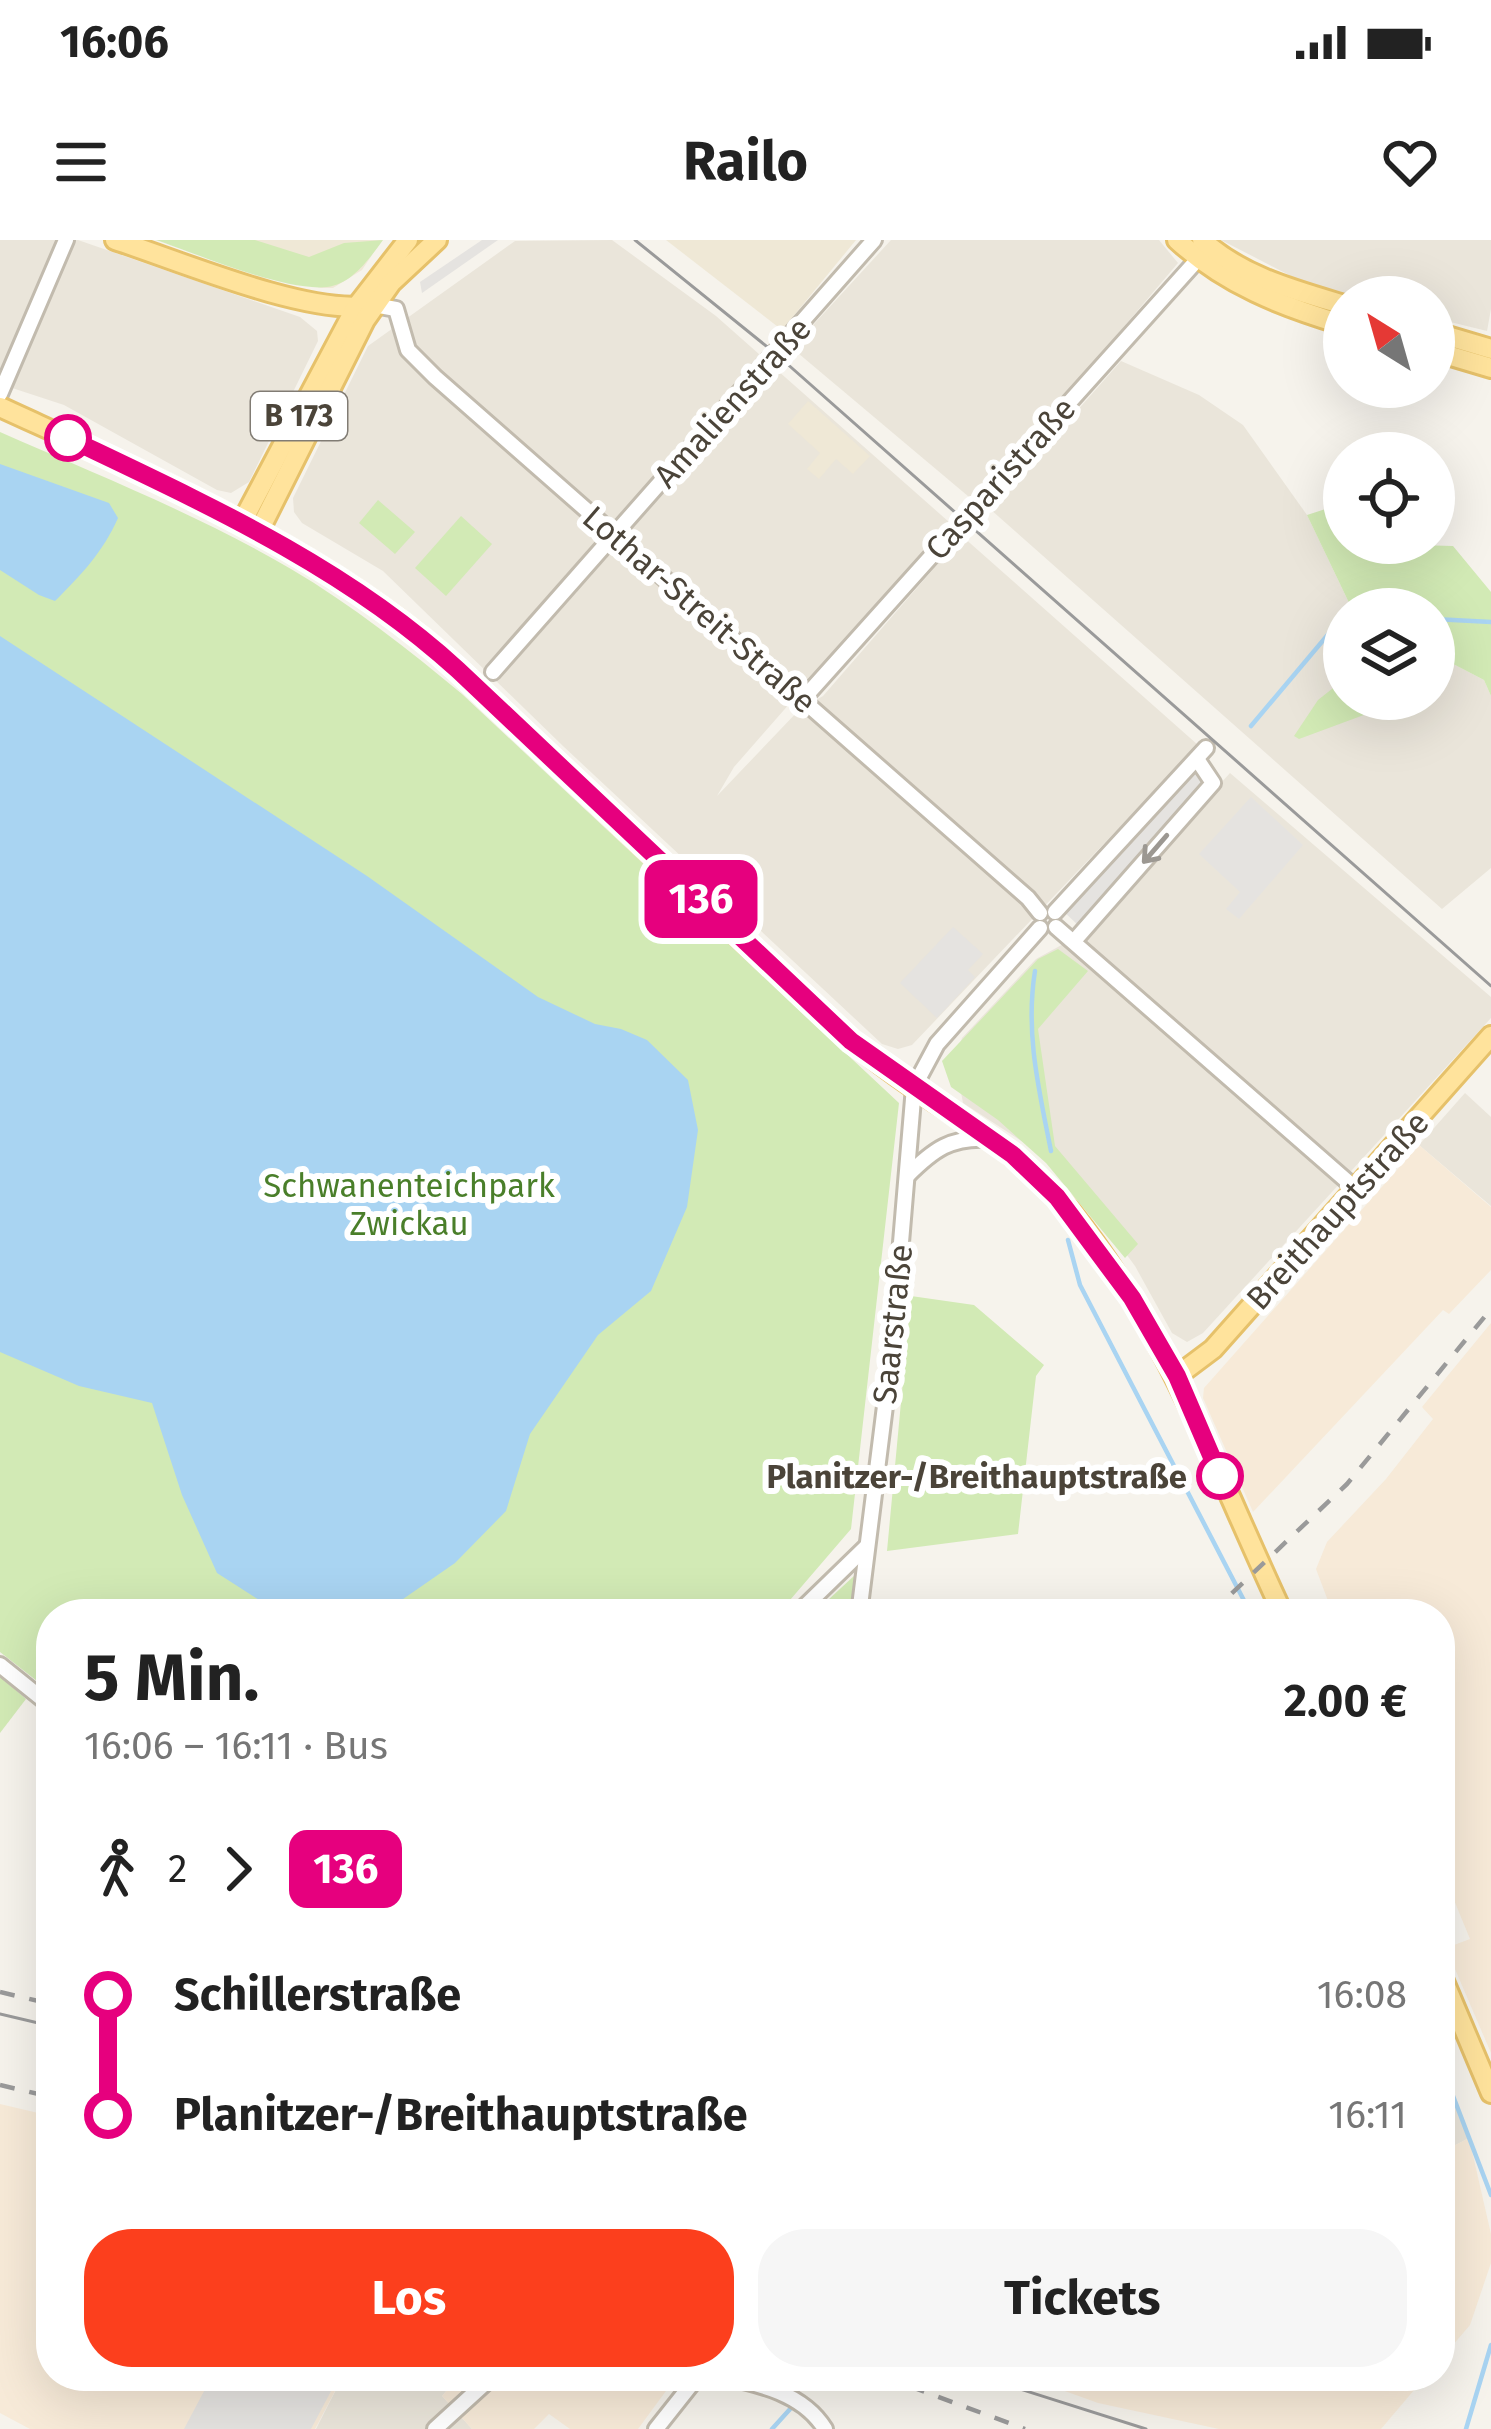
<!DOCTYPE html>
<html lang="de">
<meta charset="utf-8">
<style>
:root{--surface:#fff;--page:#f6f6f6;--text:#222;--muted:#767676;--accent:#fc3f1d}
body{margin:0;font-family:"Fira Sans",sans-serif;background:var(--page);color:var(--text);height:100vh;display:flex;flex-direction:column;font-size:45px;white-space:nowrap}
*{box-sizing:border-box;margin:0}
p{font-size:39px;color:var(--muted)}
.icon{flex:none;width:66px;height:66px;fill:none;stroke:currentColor;stroke-width:2;stroke-linecap:round;stroke-linejoin:round}
.map{position:relative;flex:1;overflow:hidden}
.sheet{position:absolute;left:36px;top:1359px;width:1419px;height:792px;display:flex;flex-direction:column;background:var(--surface);border-radius:48px;box-shadow:0 12px 48px #0002}
.sheet>*{flex:none}
.badge{padding:0 24px;border-radius:18px;font-size:42px;line-height:78px}
.needle{width:78px;rotate:323deg}
.tools{position:absolute;left:1323px;top:36px;display:grid;gap:24px}
.tools a{display:grid;place-items:center;width:132px;height:132px;border-radius:50%;background:var(--surface);box-shadow:0 12px 48px #0002;font-size:60px}
.map>.badge{position:absolute;translate:-50% -50%;box-shadow:0 0 0 6px #fff}
.legs{display:flex;align-items:center;gap:18px;height:132px;padding:0 48px;font-size:39px}
.legs p{margin-inline-start:auto}
.headline{display:flex;align-items:center;justify-content:space-between;height:204px;padding:0 48px}
h1{font-size:66px;font-weight:700;line-height:90px}
.primary-button{display:flex;gap:24px;margin-top:auto;padding:24px 48px}
.primary-button a{flex:1;height:138px;border-radius:48px;background:var(--accent);color:#fff;font-size:48px;font-weight:700;line-height:138px;text-align:center}
.primary-button a+a{background:var(--page);color:var(--text)}
ul{padding:0 48px;list-style:none}
li{display:flex;align-items:center;gap:42px;height:120px;font-size:45px}
li i{display:grid;place-items:center;width:18px;height:100%;margin:0 15px;background:currentColor}
li i::after{content:'';width:30px;height:30px;margin:-15px;border:9px solid;border-radius:50%;background:var(--surface)}
li p{margin-inline-start:auto}
li:first-child i{background:linear-gradient(#0000 50%,currentColor 0)}
li:last-child i{background:linear-gradient(currentColor 50%,#0000 0)}
.status{display:flex;justify-content:space-between;align-items:center;height:84px;padding:0 60px;background:var(--surface);direction:ltr}
.status svg{height:33px;fill:currentColor}
header{display:flex;justify-content:space-between;align-items:center;height:156px;padding:0 48px;background:var(--surface);font-size:54px;font-weight:700}
.map>svg:first-child{display:block}
.residential{fill:#eae5da}
.commercial{fill:#f7ead8}
.education{fill:#efe8d6}
.green{fill:#d2eab5}
.parking{fill:#e5e3e0}
.water{fill:#a9d4f2}
.lines{fill:none;stroke-linecap:round;stroke-linejoin:round}
.stream{stroke:#a9d4f2;stroke-width:4.5}
.minor-casing{stroke:#c2bbae;stroke-width:20}
.major-casing{stroke:#e6c16a;stroke-width:24}
.minor{stroke:#fff;stroke-width:14}
.major{stroke:#ffe39c;stroke-width:18}
.tram{stroke:#9a9a9a;stroke-width:3}
.rail{stroke:#9a9a9a;stroke-width:4.5;stroke-dasharray:15 15;stroke-linecap:butt}
.oneway{stroke:#9c9892}
.line-1-casing{stroke:#fff;stroke-width:27}
.line-1{stroke:#e6007e;stroke-width:18}
.stop-1-dot{fill:#fff;stroke:#e6007e;stroke-width:6}
.labels{text-anchor:middle;stroke-width:12;stroke-linejoin:round;paint-order:stroke}
.shield{fill:#fff;stroke:#817c74;stroke-width:3}
.shield-label{font-size:30px;font-weight:bold;fill:#4b4439}
.street-label{font-size:33px;fill:#4b4439;stroke:#fff}
.park-label{font-size:33px;fill:#4a7f2a;stroke:#fff}
.stop-label{font-size:33px;font-weight:bold;fill:#4b4439;stroke:#fff;text-anchor:end}
</style>
<div class="status"><b>16:06</b><svg viewBox="0 0 49 12"><path d="M0 12V9h3v3zM5 12V6h3v6zM10 12V3h3v9zM15 12V0h3v12zM26 1h20v11H26zM47 4h2v5h-2z"/></svg></div>
<header><svg class="icon" aria-label="menu" viewBox="0 0 24 24"><path d="M4 6h16M4 12h16M4 18h16"/></svg>Railo<svg class="icon" aria-label="heart" viewBox="0 0 24 24"><path d="M12 20l-8-8c-3-5 5-10 8-4 3-6 11-1 8 4z"/></svg></header>
<div class="map">
<svg width="1491" height="2189" viewBox="0 0 1491 2189">
<rect width="100%" height="100%" fill="#f6f3ec"/>
<g class="residential">
<path d="M 0,0 L 78,0 L 300,77 L 317,91 L 318,101 L 249,242 L 231,253 L 217,250 L 64,165 L 0,144 Z"/>
<path d="M 612,0 L 716,76 L 949,282 L 734,527 L 717,556 L 800,469 L 823,456 L 962,296 L 1198,505 L 912,805 L 898,809 L 882,804 L 563,506 L 383,331 L 302,283 L 294,272 L 293,258 L 368,106 L 515,1 Z"/>
<path d="M 891,0 L 1159,0 L 1178,23 L 975,262 L 792,108 Z"/>
<path d="M 1221,0 L 1491,0 L 1491,69 L 1487,91 L 1434,78 L 1434,57 L 1356,57 L 1297,39 Z"/>
<path d="M 1121,121 L 1199,155 L 1243,185 L 1307,275 L 1352,369 L 1344,369 L 1344,459 L 1434,459 L 1434,414 L 1484,440 L 1491,456 L 1491,628 L 1442,669 L 990,269 Z"/>
<path d="M 1230,533 L 1491,757 L 1491,778 L 1203,1093 L 1187,1102 L 1172,1093 L 1135,1026 L 1084,957 L 1037,911 L 963,863 L 955,820 L 962,798 L 1036,719 L 1087,691 Z"/>
<path d="M 1465,853 L 1491,877 L 1491,966 L 1419,905 Z"/>
<path d="M 1440,1829 L 1469,1898 L 1440,1913 Z"/>
<path d="M 343,2136 L 459,2136 L 442,2156 L 472,2189 L 316,2189 Z"/>
</g>
<g class="commercial">
<path d="M 1419,905 L 1491,967 L 1491,1030 L 1449,1074 L 1443,1070 L 1253,1272 L 1203,1158 L 1204,1148 Z"/>
<path d="M 1491,1083 L 1491,1813 L 1446,1708 L 1470,1699 L 1440,1626 L 1440,1374 L 1333,1374 L 1316,1329 L 1327,1302 L 1386,1239 L 1433,1179 L 1422,1167 Z"/>
<path d="M 0,1864 L 51,1876 L 51,2136 L 343,2136 L 315,2189 L 30,2189 L 0,2173 Z"/>
<path d="M 1469,1898 L 1491,1994 L 1491,2023 L 1470,2085 L 1440,2120 L 1440,1913 Z"/>
<path d="M 459,2136 L 677,2136 L 638,2189 L 570,2189 L 549,2174 L 534,2189 L 472,2189 L 442,2156 Z"/>
<path d="M 1023,2136 L 1426,2136 L 1381,2189 L 1219,2189 L 1098,2163 Z"/>
</g>
<g class="education">
<path d="M 174,0 L 382,0 L 362,30 L 333,48 L 321,48 Z"/>
<path d="M 666,0 L 856,0 L 782,90 Z"/>
<path d="M 808,161 L 870,216 L 853,234 L 836,219 L 819,239 L 807,229 L 820,213 L 788,184 Z"/>
</g>
<g class="green">
<path d="M 156,0 L 255,0 L 309,17 L 344,3 L 383,0 C 369,19 352,44 327,47 C 285,52 198,14 156,0 Z"/>
<path d="M 0,192 C 98,235 199,275 291,329 C 352,365 408,409 462,454 L 899,863 L 851,1289 L 778,1374 L 51,1374 L 51,1452 L 0,1412 Z"/>
<path d="M 378,260 L 415,292 L 395,314 L 359,283 Z"/>
<path d="M 1341,264 L 1344,303 L 1453,306 L 1491,352 L 1491,456 L 1484,440 L 1434,414 L 1434,369 L 1352,369 L 1307,275 Z"/>
<path d="M 461,276 L 492,304 L 446,356 L 415,328 Z"/>
<path d="M 1342,441 L 1344,459 L 1407,459 L 1299,499 L 1294,496 L 1318,460 Z"/>
<path d="M 1058,709 L 1088,731 L 1038,789 L 1055,906 L 1138,1004 L 1125,1018 L 1046,923 L 998,880 L 951,847 L 942,821 L 1038,719 Z"/>
<path d="M 911,1056 L 974,1065 L 1044,1125 L 1036,1136 L 1018,1294 L 887,1311 Z"/>
<path d="M 855,1335 L 849,1374 L 813,1374 Z"/>
<path d="M 0,1436 L 26,1459 L 0,1493 Z"/>
</g>
<g class="parking">
<path d="M 482,0 L 498,0 L 422,53 L 420,42 Z"/>
<path d="M 1190,520 L 1205,547 L 1080,687 L 1057,665 Z"/>
<path d="M 1251,557 L 1303,605 L 1239,679 L 1226,669 L 1240,652 L 1199,614 Z"/>
<path d="M 953,687 L 983,714 L 968,730 L 975,737 L 937,778 L 900,743 Z"/>
<path d="M 212,2136 L 339,2136 L 311,2189 L 184,2189 Z"/>
</g>
<g class="water">
<path d="M 0,224 L 109,263 L 118,278 C 103,312 81,335 55,361 L 39,355 L 0,330 Z"/>
<path d="M 0,396 L 367,636 L 538,757 L 595,784 L 621,789 L 647,800 L 688,840 L 698,890 L 687,967 L 651,1051 L 598,1095 L 530,1194 L 506,1271 L 455,1323 L 393,1366 L 373,1374 L 292,1374 L 270,1367 L 217,1333 L 182,1255 L 152,1163 L 79,1146 L 0,1112 Z"/>
</g>
<g class="lines">
<g class="stream">
<path d="M 1434,379 L 1491,382"/>
<path d="M 1251,486 L 1331,391 L 1344,385"/>
<path d="M 1035,731 C 1025,793 1039,850 1051,911"/>
<path d="M 1068,1000 L 1080,1045 L 1251,1374"/>
<path d="M 1440,1822 L 1491,1955"/>
<path d="M 799,2149 L 806,2136"/>
<path d="M 772,2189 L 791,2168"/>
<path d="M 1466,2189 L 1491,2105"/>
</g>
<defs>
<g id="minor">
<path d="M 374,65 L 396,69 L 408,110 L 435,137 L 1028,658 L 1040,673"/>
<path d="M 0,154 L 66,0"/>
<path d="M 493,432 L 874,0"/>
<path d="M 804,458 L 1198,19"/>
<path d="M 1055,672 L 1206,508"/>
<path d="M 1056,687 L 1356,949"/>
<path d="M 1075,700 L 1213,543 L 1197,519"/>
<path d="M 907,936 C 933,910 951,896 990,899"/>
<path d="M 797,1374 L 867,1306"/>
<path d="M 859,1374 L 892,1110 L 914,847 L 937,804 L 1040,688"/>
<path d="M 0,1425 L 51,1466"/>
<path d="M 721,2136 C 759,2144 803,2153 825,2189"/>
<path d="M 435,2189 L 493,2136"/>
<path d="M 656,2189 L 698,2136"/>
</g>
<g id="major">
<path d="M 115,0 C 177,20 302,73 364,66"/>
<path d="M 1177,0 C 1226,45 1281,66 1344,85"/>
<path d="M 1202,0 C 1241,36 1294,50 1344,65"/>
<path d="M 1434,92 L 1491,109"/>
<path d="M 1434,111 L 1491,128"/>
<path d="M 0,167 C 144,233 317,307 437,410 C 574,540 708,672 849,798 C 919,861 1010,898 1071,972 C 1168,1092 1218,1236 1283,1374"/>
<path d="M 241,284 L 356,67 L 408,0"/>
<path d="M 258,293 L 365,80 L 391,43 L 437,0"/>
<path d="M 1177,1136 L 1213,1109 L 1491,796"/>
<path d="M 1440,1732 L 1491,1853"/>
</g>
</defs>
<use href="#minor" class="minor-casing"/>
<use href="#major" class="major-casing"/>
<use href="#minor" class="minor"/>
<use href="#major" class="major"/>
<g class="tram">
<path d="M 635,0 L 776,114 L 1491,746"/>
<path d="M 0,1774 L 51,1786"/>
<path d="M 979,2136 L 1146,2189"/>
</g>
<g class="rail">
<path d="M 1210,1374 L 1347,1244 L 1491,1069"/>
<path d="M 0,1752 L 51,1764"/>
<path d="M 0,1845 L 51,1857"/>
<path d="M 882,2136 L 1025,2189"/>
</g>
</g>
<defs><path id="oneway-shaft" d="M-6 0H5M1.5-3L5.5 0L1.5 3" fill="none" stroke-width="1.6" stroke-linecap="round" stroke-linejoin="round" transform="scale(3)"/></defs>
<use class="oneway" href="#oneway-shaft" transform="translate(1155 609) rotate(131)"/>
<g class="lines">
<defs>
<path id="line-1" d="M 68,198 C 204,263 346,327 458,430 L 851,801 L 1013,915 L 1057,957 L 1132,1058 L 1177,1136 L 1220,1236"/>
</defs>
<use href="#line-1" class="line-1-casing"/>
<use href="#line-1" class="line-1"/>
</g>
<g class="stop-1-dot">
<circle cx="68" cy="198" r="21"/>
<circle cx="1220" cy="1236" r="21"/>
</g>
<g class="labels">
<rect class="shield" x="251" y="152" width="96" height="48" rx="9"/>
<g class="shield-label">
<text x="299" y="186">B 173</text>
</g>
<g class="street-label">
<text transform="translate(732 162) rotate(-48)" y="12">Amalienstraße</text>
<text transform="translate(1000 238) rotate(-48)" y="12">Casparistraße</text>
<text transform="translate(700 369) rotate(41)" y="12">Lothar-Streit-Straße</text>
<text transform="translate(1337 970) rotate(-48)" y="12">Breithauptstraße</text>
<text transform="translate(892 1084) rotate(-84)" y="12">Saarstraße</text>
</g>
<g class="park-label">
<text x="409" y="957">Schwanenteichpark<tspan x="409" dy="38">Zwickau</tspan></text>
</g>
<g class="stop-label">
<text x="1187" y="1248">Planitzer-/Breithauptstraße</text>
</g>
</g>
</svg>
<div class="tools">
<a><svg class="needle" viewBox="-14 -14 28 28"><path d="M0-13l5 13h-10z" fill="#e53935"/><path d="M0 13l5-13h-10z" fill="#767676"/></svg></a>
<a><svg class="icon" aria-label="locate" viewBox="0 0 24 24"><circle cx="12" cy="12" r="6"/><path d="M12 2v4M12 18v4M2 12h4M18 12h4"/></svg></a>
<a><svg class="icon" aria-label="layers" viewBox="0 0 24 24"><path d="M12 4l9 5-9 5-9-5zM3 14l9 5 9-5"/></svg></a>
</div>
<b class="badge" style="left:701px;top:659px;background:#e6007e;color:#fff">136</b>
<section class="sheet">
<div class="headline"><div><h1>5 Min.</h1><p>16:06 – 16:11 · Bus</p></div><b>2.00 €</b></div>
<div class="legs"><svg class="icon" aria-label="walk" viewBox="0 0 24 24"><circle cx="13" cy="4" r="2"/><path d="M13 8l-2 6 4 7M11 14l-3 7M7 12l3-4h3l4 4"/></svg>2<svg class="icon" aria-label="forward" viewBox="0 0 24 24"><path d="M9 5l7 7-7 7"/></svg><b class="badge" style="background:#e6007e;color:#fff">136</b></div>
<ul>
<li><i style="color:#e6007e"></i><b>Schillerstraße</b><p>16:08</p></li>
<li><i style="color:#e6007e"></i><b>Planitzer-/Breithauptstraße</b><p>16:11</p></li>
</ul>
<div class="primary-button"><a>Los</a><a>Tickets</a></div>
</section>
</div>
